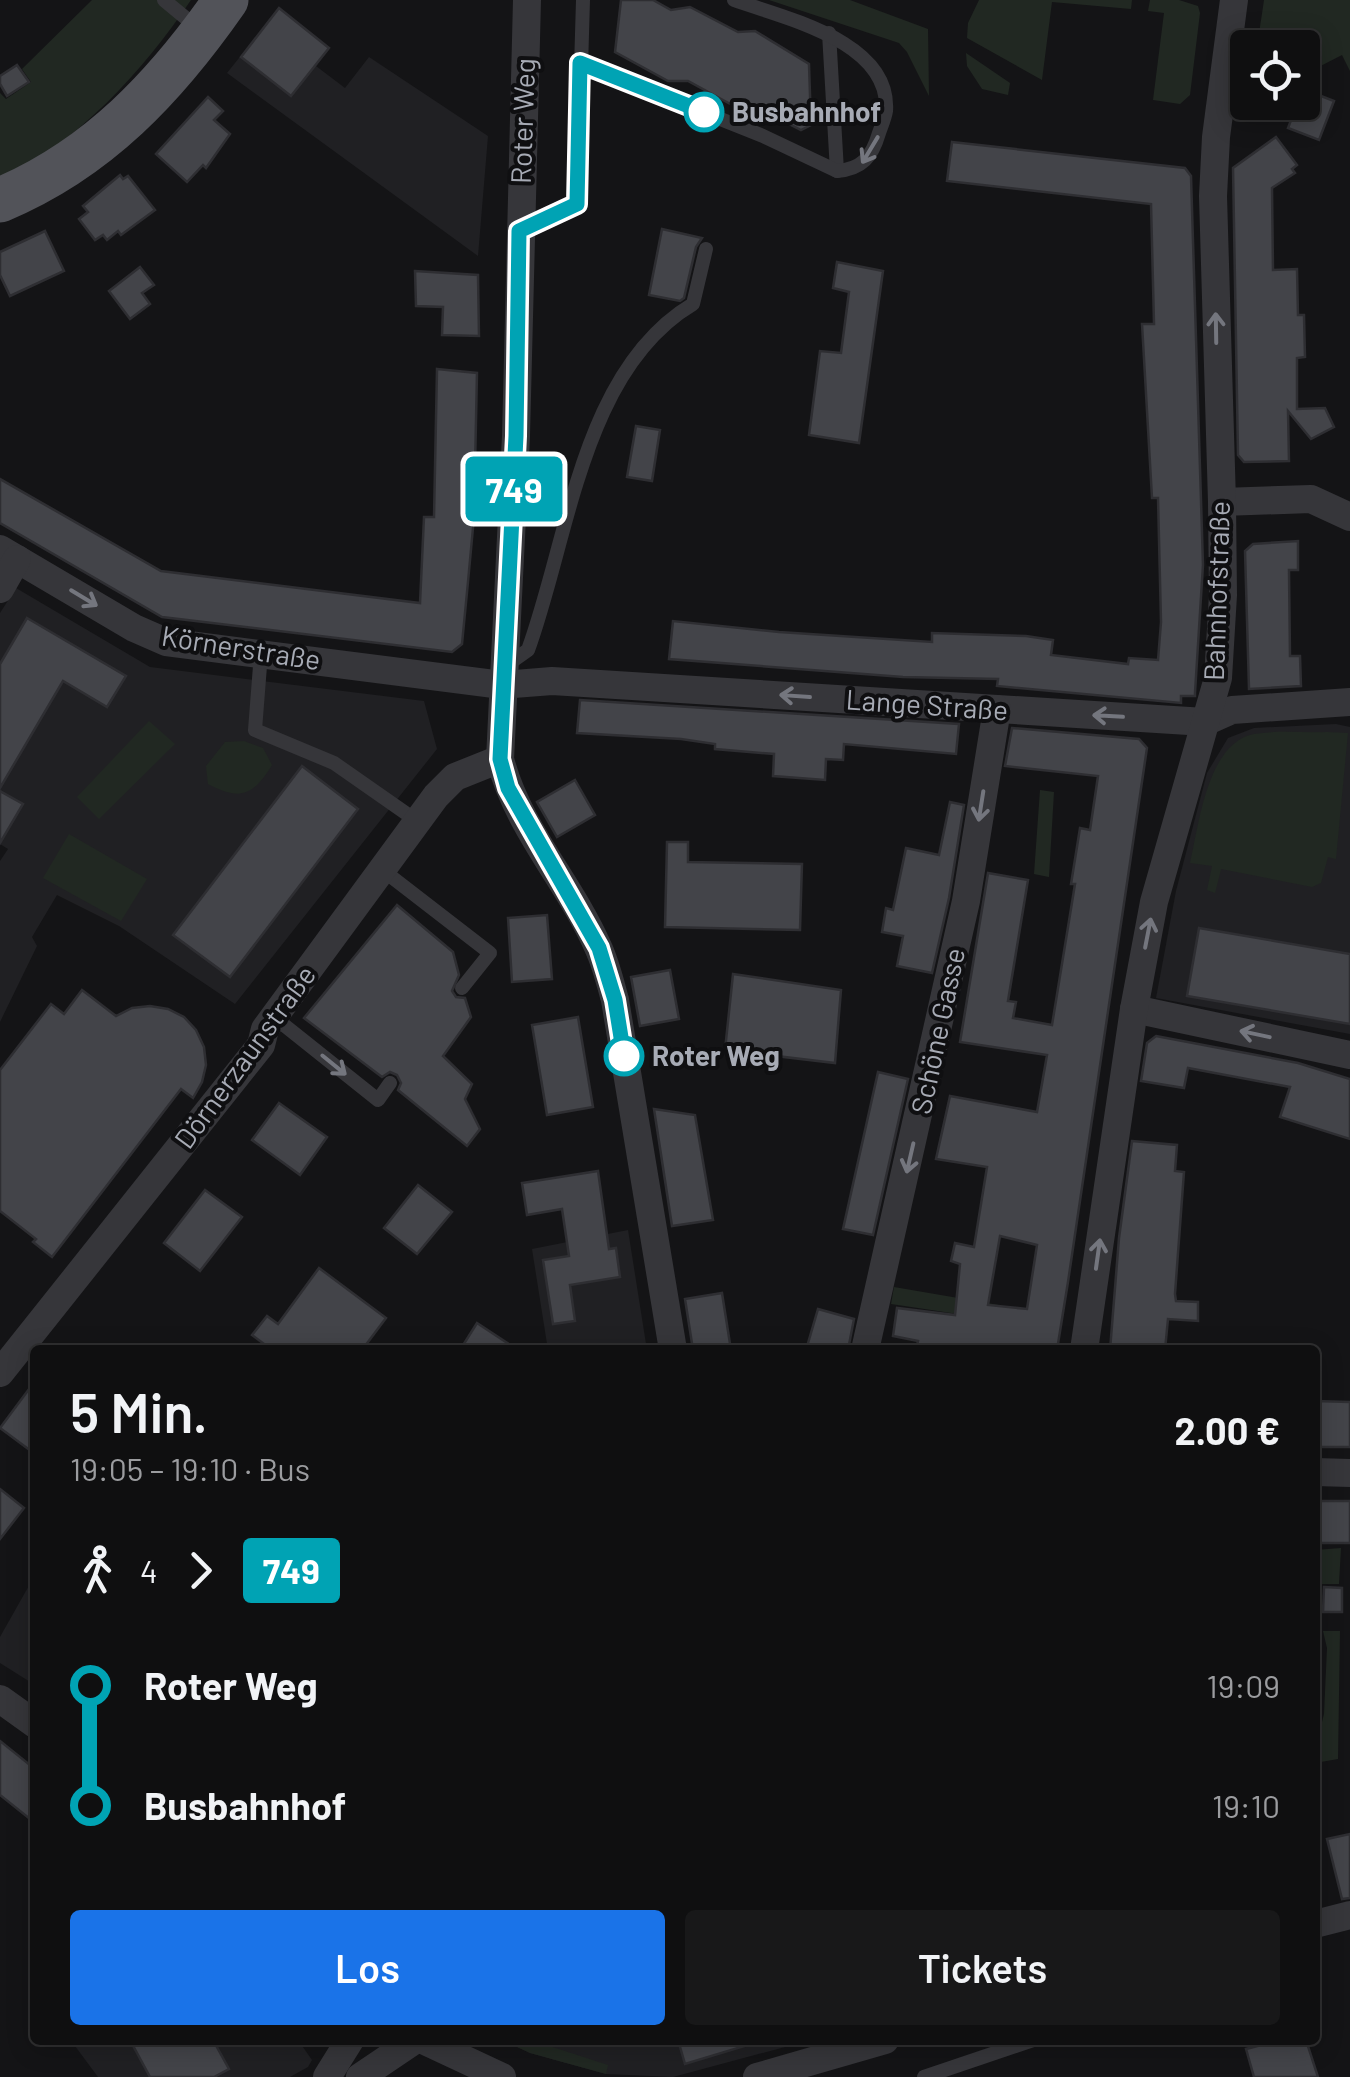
<!DOCTYPE html>
<html lang="de">
<meta charset="utf-8">
<style>
:root{--surface:#0f0f10;--page:#181819;--text:#f1f3f6;--muted:#9b9c9f;--line:#2f2f30;--accent:#1a73e8}
body{margin:0;font-family:Barlow,sans-serif;background:var(--page);color:var(--text);height:100vh;display:flex;flex-direction:column;font-size:38px;white-space:nowrap}
*{box-sizing:border-box;margin:0}
p{font-size:32px;color:var(--muted)}
.icon{flex:none;width:55px;height:55px;fill:none;stroke:currentColor;stroke-width:2;stroke-linecap:round;stroke-linejoin:round}
.map{position:relative;flex:1;overflow:hidden}
.panel{position:absolute;left:30px;top:1345px;width:1290px;height:700px;display:flex;flex-direction:column;background:var(--surface);border-radius:10px;box-shadow:0 5px 25px #0003,0 0 0 2px var(--line)}
.panel>*{flex:none}
.badge{padding:0 20px;border-radius:8px;font-size:35px;line-height:65px}
.tools{position:absolute;left:1230px;top:30px;display:grid;gap:20px}
.tools a{display:grid;place-items:center;width:90px;height:90px;border-radius:10px;background:var(--surface);box-shadow:0 5px 25px #0003,0 0 0 2px var(--line);font-size:50px}
.map>.badge{position:absolute;translate:-50% -50%;box-shadow:0 0 0 5px #fff}
.legs{display:flex;align-items:center;gap:15px;height:110px;padding:0 40px;font-size:32px}
.legs p{margin-inline-start:auto}
.summary{display:flex;align-items:center;justify-content:space-between;height:170px;padding:0 40px}
h1{font-size:55px;font-weight:600;line-height:75px}
.cta{display:flex;gap:20px;margin-top:auto;padding:20px 40px}
.cta a{flex:1;height:115px;border-radius:10px;background:var(--accent);color:#fff;font-size:40px;font-weight:600;line-height:115px;text-align:center}
.cta a+a{background:var(--page);color:var(--text)}
ul{padding:0 40px;list-style:none}
li{display:flex;align-items:center;gap:35px;height:120px;font-size:38px}
li i{display:grid;place-items:center;width:15px;height:100%;margin:0 12px;background:currentColor}
li i::after{content:'';width:25px;height:25px;margin:-12px;border:8px solid;border-radius:50%;background:var(--surface)}
li p{margin-inline-start:auto}
li:first-child i{background:linear-gradient(#0000 50%,currentColor 0)}
li:last-child i{background:linear-gradient(currentColor 50%,#0000 0)}
.map>svg:first-child{display:block}
.built{fill:#202023}
.green{fill:#212822}
.building{fill:#434449;stroke:#2e2e32;stroke-width:2.5;fill-rule:evenodd}
.lines{fill:none;stroke-linecap:round;stroke-linejoin:round}
.lane{stroke:#36363a;stroke-width:14}
.street{stroke:#36363a;stroke-width:28}
.primary{stroke:#525359;stroke-width:45}
.oneway{stroke:#74767e}
.line-1-casing{stroke:#fff;stroke-width:22}
.line-1{stroke:#00a3b4;stroke-width:15}
.stop-1-dot{fill:#fff;stroke:#00a3b4;stroke-width:5}
.labels{text-anchor:middle;stroke-width:8;stroke-linejoin:round;paint-order:stroke}
.stop-label{font-size:28px;font-weight:bold;fill:#a7abb5;stroke:#0f0f11;text-anchor:start}
.street-label{font-size:28px;fill:#a7abb5;stroke:#0f0f11}
</style>
<div class="map">
<svg width="1350" height="2077" viewBox="0 0 1350 2077">
<rect width="100%" height="100%" fill="#141416"/>
<g class="built">
<path d="M 279,8 L 329,48 L 316,66 L 345,88 L 369,57 L 488,136 L 478,256 L 227,73 Z"/>
<path d="M 16,588 L 150,667 L 424,701 L 437,749 L 235,1004 L 119,926 L 57,895 L 32,937 L 37,946 L 0,1022 L 0,861 L 8,849 L 0,844 L 0,613 Z"/>
<path d="M 1336,724 L 1350,727 L 1350,1034 L 1156,998 L 1176,891 L 1207,773 L 1228,738 L 1254,728 Z"/>
<path d="M 628,1230 L 646,1344 L 624,1350 L 548,1350 L 532,1249 Z"/>
<path d="M 35,1575 L 35,1685 L 0,1663 L 0,1637 Z"/>
<path d="M 85,2040 L 298,2040 L 312,2060 L 308,2067 L 290,2077 L 98,2077 L 75,2046 Z"/>
<path d="M 502,2040 L 811,2040 L 673,2077 L 606,2074 L 530,2053 Z"/>
</g>
<g class="green">
<path d="M 92,0 L 191,0 C 142,73 79,140 0,182 L 0,93 L 6,99 L 31,82 L 22,69 Z"/>
<path d="M 769,0 L 850,0 L 928,29 L 929,96 L 907,52 L 899,43 Z"/>
<path d="M 979,0 L 1132,0 L 1131,9 L 1052,2 L 1042,80 L 967,38 L 968,23 Z"/>
<path d="M 1150,0 L 1179,0 L 1198,6 L 1200,13 L 1190,95 L 1180,104 L 1153,100 L 1164,13 L 1148,11 Z"/>
<path d="M 1264,0 L 1350,0 L 1350,71 L 1342,55 L 1303,75 L 1302,48 L 1257,47 Z"/>
<path d="M 966,53 L 1010,83 L 1008,95 L 982,89 L 967,66 Z"/>
<path d="M 149,721 L 175,744 L 99,819 L 77,797 Z"/>
<path d="M 1327,732 L 1348,733 L 1336,859 L 1328,857 L 1321,883 L 1312,887 L 1221,869 L 1215,893 L 1207,890 L 1212,866 L 1190,863 C 1199,825 1207,743 1254,734 C 1277,730 1303,733 1327,732 Z"/>
<path d="M 244,741 L 263,748 L 272,765 C 253,796 240,801 208,784 L 206,766 L 225,742 Z"/>
<path d="M 1040,790 L 1054,792 L 1049,877 L 1034,874 Z"/>
<path d="M 69,834 L 147,879 L 121,921 L 43,878 Z"/>
<path d="M 894,1287 L 999,1305 L 998,1320 L 891,1304 Z"/>
<path d="M 1341,1548 L 1339,1584 L 1315,1584 L 1318,1568 L 1315,1550 Z"/>
<path d="M 1323,1631 L 1340,1631 L 1338,1759 L 1315,1763 L 1315,1722 L 1322,1722 L 1324,1714 L 1327,1648 Z"/>
<path d="M 502,2040 L 531,2040 L 608,2065 L 606,2074 L 530,2053 Z"/>
</g>
<g class="building">
<path d="M 621,0 L 653,0 L 671,10 L 690,7 L 738,32 L 755,31 L 809,64 L 811,125 L 801,130 L 750,104 L 734,106 L 688,81 L 668,81 L 615,52 Z"/>
<path d="M 279,8 L 329,48 L 291,96 L 241,57 Z"/>
<path d="M 17,65 L 29,82 L 7,96 L 0,84 L 0,76 Z"/>
<path d="M 1303,89 L 1334,101 L 1319,140 L 1288,128 L 1298,102 L 1302,102 Z"/>
<path d="M 208,97 L 223,111 L 214,120 L 230,134 L 206,168 L 203,165 L 187,182 L 156,154 Z"/>
<path d="M 1276,137 L 1297,165 L 1292,169 L 1295,173 L 1272,188 L 1273,270 L 1297,269 L 1298,315 L 1304,315 L 1305,357 L 1297,358 L 1297,409 L 1325,408 L 1334,427 L 1311,439 L 1288,411 L 1289,461 L 1244,462 L 1238,455 L 1233,168 Z"/>
<path d="M 952,142 L 1185,168 L 1191,176 L 1203,565 L 1195,693 L 1195,696 L 1181,696 L 1181,703 L 997,686 L 998,679 L 903,677 L 669,659 L 673,621 L 779,632 L 932,642 L 932,633 L 1026,636 L 1053,640 L 1051,655 L 1128,664 L 1129,658 L 1158,660 L 1161,622 L 1158,498 L 1152,498 L 1142,324 L 1154,324 L 1151,204 L 947,181 Z"/>
<path d="M 120,175 L 123,179 L 128,176 L 155,210 L 121,235 L 118,231 L 107,240 L 103,235 L 95,240 L 79,219 L 88,212 L 83,206 Z"/>
<path d="M 662,229 L 702,238 L 696,247 L 684,298 L 680,301 L 649,295 Z"/>
<path d="M 45,231 L 64,271 L 10,296 L 0,275 L 0,252 Z"/>
<path d="M 837,262 L 883,271 L 859,443 L 809,435 L 820,351 L 841,353 L 849,292 L 833,288 Z"/>
<path d="M 140,267 L 154,285 L 142,293 L 150,304 L 130,319 L 109,291 Z"/>
<path d="M 415,271 L 478,275 L 479,336 L 442,335 L 443,307 L 416,306 Z"/>
<path d="M 437,369 L 477,373 L 474,517 L 468,582 L 462,644 L 452,652 L 162,617 L 0,523 L 0,479 L 161,571 L 420,603 L 424,517 L 434,517 Z"/>
<path d="M 636,426 L 660,430 L 652,481 L 627,477 Z"/>
<path d="M 1298,541 L 1298,570 L 1289,570 L 1290,656 L 1300,656 L 1301,686 L 1249,689 L 1245,551 L 1253,544 Z"/>
<path d="M 27,618 L 126,676 L 107,707 L 63,681 L 0,788 L 0,664 Z"/>
<path d="M 580,700 L 959,724 L 956,754 L 844,744 L 843,760 L 826,759 L 825,780 L 773,776 L 774,754 L 715,749 L 715,744 L 681,739 L 577,733 Z"/>
<path d="M 1012,728 L 1139,739 L 1147,748 L 1068,1282 L 1057,1350 L 916,1350 L 918,1341 L 893,1336 L 897,1308 L 955,1315 L 960,1264 L 951,1261 L 955,1243 L 974,1247 L 987,1167 L 936,1159 L 950,1096 L 1037,1112 L 1047,1055 L 960,1042 L 988,873 L 1028,880 L 1008,1001 L 1016,1002 L 1013,1018 L 1052,1025 L 1075,884 L 1071,884 L 1080,828 L 1090,830 L 1098,776 L 1005,766 ZM 1000,1236 L 1037,1245 L 1027,1309 L 988,1305 Z"/>
<path d="M 302,766 L 358,809 L 230,977 L 173,935 Z"/>
<path d="M 575,780 L 595,815 L 557,837 L 537,802 Z"/>
<path d="M 0,791 L 23,804 L 0,843 Z"/>
<path d="M 950,802 L 964,805 L 949,898 L 932,973 L 897,966 L 903,936 L 882,932 L 886,908 L 893,910 L 906,848 L 939,855 Z"/>
<path d="M 667,842 L 688,842 L 688,862 L 802,864 L 800,930 L 665,927 Z"/>
<path d="M 397,905 L 453,952 L 459,975 L 452,991 L 456,997 L 465,998 L 471,1017 L 443,1056 L 472,1084 L 465,1099 L 480,1129 L 467,1146 L 398,1090 L 401,1083 L 397,1075 L 390,1072 L 382,1077 L 304,1018 Z"/>
<path d="M 547,915 L 552,979 L 512,982 L 508,918 Z"/>
<path d="M 1199,928 L 1350,954 L 1350,1024 L 1187,996 Z"/>
<path d="M 670,970 L 679,1019 L 640,1026 L 631,977 Z"/>
<path d="M 733,974 L 841,990 L 835,1063 L 725,1050 Z"/>
<path d="M 82,990 L 116,1016 L 132,1008 L 150,1006 L 168,1009 L 184,1017 L 196,1030 L 204,1047 L 206,1065 L 202,1082 L 193,1098 L 181,1089 L 52,1257 L 33,1242 L 36,1239 L 0,1211 L 0,1070 L 51,1004 L 64,1014 Z"/>
<path d="M 578,1017 L 593,1107 L 547,1115 L 532,1025 Z"/>
<path d="M 1156,1036 L 1298,1063 L 1350,1079 L 1350,1139 L 1280,1117 L 1290,1087 L 1188,1068 L 1184,1088 L 1141,1081 L 1147,1043 Z"/>
<path d="M 878,1072 L 908,1079 L 873,1235 L 843,1229 Z"/>
<path d="M 279,1103 L 327,1137 L 300,1175 L 252,1140 Z"/>
<path d="M 654,1109 L 695,1115 L 713,1220 L 672,1226 Z"/>
<path d="M 1132,1141 L 1177,1145 L 1175,1171 L 1184,1172 L 1175,1294 L 1176,1301 L 1198,1302 L 1198,1321 L 1168,1319 L 1165,1350 L 1110,1350 L 1119,1238 Z"/>
<path d="M 598,1171 L 609,1249 L 616,1248 L 620,1277 L 570,1285 L 575,1321 L 553,1324 L 543,1260 L 569,1256 L 562,1209 L 527,1215 L 522,1183 Z"/>
<path d="M 418,1185 L 452,1212 L 417,1254 L 384,1228 Z"/>
<path d="M 205,1190 L 242,1217 L 200,1271 L 164,1243 Z"/>
<path d="M 319,1268 L 386,1318 L 362,1350 L 272,1350 L 252,1335 L 267,1316 L 278,1324 Z"/>
<path d="M 722,1293 L 731,1350 L 693,1350 L 685,1299 Z"/>
<path d="M 818,1309 L 854,1319 L 848,1350 L 806,1350 Z"/>
<path d="M 477,1323 L 518,1350 L 460,1350 Z"/>
<path d="M 35,1381 L 35,1454 L 0,1428 Z"/>
<path d="M 1315,1401 L 1350,1402 L 1350,1447 L 1315,1447 Z"/>
<path d="M 0,1489 L 24,1508 L 0,1539 Z"/>
<rect x="1315" y="1501" width="35" height="42"/>
<path d="M 1324,1587 L 1342,1588 L 1342,1612 L 1323,1612 Z"/>
<path d="M 0,1741 L 35,1769 L 35,1823 L 0,1795 Z"/>
<path d="M 1350,1834 L 1350,1898 L 1342,1899 L 1327,1839 Z"/>
<path d="M 130,2040 L 213,2040 L 229,2069 L 214,2077 L 150,2077 Z"/>
<path d="M 678,2040 L 747,2040 L 748,2045 L 685,2064 Z"/>
<path d="M 1280,2040 L 1306,2040 L 1318,2077 L 1254,2077 L 1246,2049 Z"/>
</g>
<g class="lines">
<g class="lane">
<path d="M 164,0 L 199,29"/>
<path d="M 829,33 L 837,171"/>
<path d="M 580,63 L 763,136 L 837,171 C 862,169 872,157 879,133 C 881,127 885,118 886,111 C 891,41 784,18 734,0"/>
<path d="M 520,231 L 577,203 L 583,0"/>
<path d="M 261,653 L 255,730 L 334,763 L 417,821"/>
<path d="M 504,667 L 528,650 C 569,538 582,370 693,304 L 706,249"/>
<path d="M 380,868 L 490,953 L 462,988"/>
<path d="M 274,1017 L 378,1100 L 390,1083"/>
<path d="M 924,2077 L 1033,2040"/>
</g>
<g class="street">
<path d="M 527,0 L 516,436 L 500,759 C 518,829 570,883 598,947 C 606,964 610,982 615,1000 L 673,1350"/>
<path d="M 1222,502 L 1311,499 L 1350,517"/>
<path d="M 0,549 L 134,628 L 166,642 L 502,685 L 552,681 L 1205,722 L 1232,710 L 1350,702"/>
<path d="M 0,589 L 17,559"/>
<path d="M 1134,1009 L 1350,1055"/>
<path d="M 865,1350 L 966,901 L 997,709"/>
<path d="M 1084,1350 L 1134,1009 L 1154,902 L 1218,678 L 1223,595 L 1222,502 L 1213,196 L 1216,137 L 1234,0"/>
<path d="M 0,1373 L 261,1045 L 265,1029 L 436,796 L 455,777 L 500,759"/>
<path d="M 1315,1472 L 1350,1473"/>
<path d="M 0,1699 L 35,1724"/>
<path d="M 1315,1924 L 1350,1915"/>
<path d="M 423,2040 L 502,2077"/>
<path d="M 327,2077 L 350,2040"/>
<path d="M 360,2077 L 415,2040"/>
<path d="M 757,2077 L 885,2040"/>
</g>
<path class="primary" d="M 0,200 C 98,159 166,86 226,0"/>
</g>
<defs><path id="oneway-shaft" d="M-6 0H5M1.5-3L5.5 0L1.5 3" fill="none" stroke-width="1.6" stroke-linecap="round" stroke-linejoin="round" transform="scale(2.5)"/></defs>
<g class="oneway">
<use href="#oneway-shaft" transform="translate(870 150) rotate(121)"/>
<use href="#oneway-shaft" transform="translate(1216 328) rotate(-91)"/>
<use href="#oneway-shaft" transform="translate(84 598) rotate(31)"/>
<use href="#oneway-shaft" transform="translate(795 696) rotate(-176)"/>
<use href="#oneway-shaft" transform="translate(1108 716) rotate(-177)"/>
<use href="#oneway-shaft" transform="translate(981 806) rotate(99)"/>
<use href="#oneway-shaft" transform="translate(1148 933) rotate(-79)"/>
<use href="#oneway-shaft" transform="translate(1255 1034) rotate(-168)"/>
<use href="#oneway-shaft" transform="translate(334 1065) rotate(39)"/>
<use href="#oneway-shaft" transform="translate(910 1158) rotate(103)"/>
<use href="#oneway-shaft" transform="translate(1098 1254) rotate(-82)"/>
</g>
<g class="lines">
<defs>
<path id="line-1" d="M 624,1056 L 615,1000 L 599,948 L 508,788 L 500,759 L 516,436 L 519,231 L 577,204 L 580,63 L 704,112"/>
</defs>
<use href="#line-1" class="line-1-casing"/>
<use href="#line-1" class="line-1"/>
</g>
<g class="stop-1-dot">
<circle cx="704" cy="112" r="18"/>
<circle cx="624" cy="1056" r="18"/>
</g>
<g class="labels">
<g class="stop-label">
<text x="732" y="122">Busbahnhof</text>
<text x="652" y="1066">Roter Weg</text>
</g>
<g class="street-label">
<text transform="translate(523 121) rotate(-88)" y="10">Roter Weg</text>
<text transform="translate(1217 591) rotate(-88)" y="10">Bahnhofstraße</text>
<text transform="translate(241 648) rotate(9)" y="10">Körnerstraße</text>
<text transform="translate(927 705) rotate(4)" y="10">Lange Straße</text>
<text transform="translate(938 1031) rotate(-78)" y="10">Schöne Gasse</text>
<text transform="translate(245 1057) rotate(-54)" y="10">Dörnerzaunstraße</text>
</g>
</g>
</svg>
<div class="tools">
<a><svg class="icon" aria-label="locate" viewBox="0 0 24 24"><circle cx="12" cy="12" r="6"/><path d="M12 2v4M12 18v4M2 12h4M18 12h4"/></svg></a>
</div>
<b class="badge" style="left:514px;top:489px;background:#00a3b4;color:#fff">749</b>
<section class="panel">
<div class="summary"><div><h1>5 Min.</h1><p>19:05 – 19:10 · Bus</p></div><b>2.00 €</b></div>
<div class="legs"><svg class="icon" aria-label="walk" viewBox="0 0 24 24"><circle cx="13" cy="4" r="2"/><path d="M13 8l-2 6 4 7M11 14l-3 7M7 12l3-4h3l4 4"/></svg>4<svg class="icon" aria-label="forward" viewBox="0 0 24 24"><path d="M9 5l7 7-7 7"/></svg><b class="badge" style="background:#00a3b4;color:#fff">749</b></div>
<ul>
<li><i style="color:#00a3b4"></i><b>Roter Weg</b><p>19:09</p></li>
<li><i style="color:#00a3b4"></i><b>Busbahnhof</b><p>19:10</p></li>
</ul>
<div class="cta"><a>Los</a><a>Tickets</a></div>
</section>
</div>
